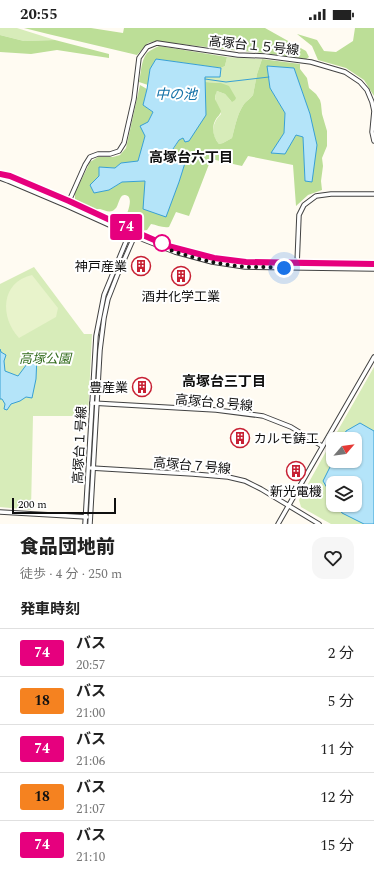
<!DOCTYPE html>
<html lang="ja">
<meta charset="utf-8">
<style>
:root{--surface:#fff;--page:#f6f6f6;--text:#222;--muted:#767676;--line:#e0e0e0}
body{margin:0;font-family:Spectral,"Noto Sans JP",serif;background:var(--page);color:var(--text);height:100vh;display:flex;flex-direction:column;font-size:15px;white-space:nowrap}
*{box-sizing:border-box;margin:0}
p{font-size:13px;color:var(--muted)}
.icon{flex:none;width:22px;height:22px;fill:none;stroke:currentColor;stroke-width:2;stroke-linecap:round;stroke-linejoin:round}
.map{position:relative;height:496px;overflow:hidden}
.side{display:flex;flex-direction:column;background:var(--surface);flex:1}
.side>*{flex:none}
.badge{padding:0 8px;border-radius:3px;font-size:14px;line-height:26px}
.needle{width:26px;rotate:62deg}
.tools{position:absolute;left:326px;top:404px;display:grid;gap:8px}
.tools a{display:grid;place-items:center;width:36px;height:36px;border-radius:8px;background:var(--surface);box-shadow:0 1px 3px #0004;font-size:20px}
.scale{position:absolute;left:12px;bottom:10px;width:104px;box-sizing:border-box;padding-left:4px;border:2px solid #0f0f0f;border-top:0;font-size:11px;line-height:14px;white-space:nowrap;color:#0f0f0f;-webkit-text-stroke:3px #fff;paint-order:stroke}
.you{position:absolute;width:20px;height:20px;margin:-10px;border:3px solid #fff;border-radius:50%;background:#1a73e8;box-shadow:0 0 0 6px #1a73e833}
.map>.badge{position:absolute;translate:-50% -50%;box-shadow:0 0 0 2px #fff}
h2{padding:0 20px;font-size:15px;line-height:36px}
.round{display:grid;place-items:center;flex:none;width:42px;height:42px;border-radius:12px;background:var(--page)}
.overview{display:flex;align-items:center;justify-content:space-between;height:68px;padding:0 20px}
h1{font-size:19px;font-weight:800;line-height:30px}
ul{padding:0;list-style:none}
li{display:flex;align-items:center;gap:12px;height:48px;padding:0 20px;border-top:1px solid var(--line)}
li div{flex:1}
li b{display:block;font-size:15px}
li em{font-style:normal}
li .badge{min-width:44px;font-weight:700;text-align:center}
.status{display:flex;justify-content:space-between;align-items:center;height:28px;padding:0 20px;background:var(--surface);direction:ltr}
.status svg{height:11px;fill:currentColor}
.map>svg:first-child{display:block}
.green{fill:#d7ecb9;fill-rule:evenodd}
.forest{fill:#bcde97;fill-rule:evenodd}
.pitch{fill:#e8f3cb}
.water{fill:#b4e4f9;stroke:#37a0d4}
.lines{fill:none;stroke-linecap:round;stroke-linejoin:round}
.stream{stroke:#37a0d4;stroke-width:1}
.minor-casing{stroke:#424242;stroke-width:5.5}
.minor{stroke:#fff;stroke-width:3.5}
.line-casing{stroke:#fff;stroke-width:9}
.line{stroke:#e6007e;stroke-width:6}
.walk{stroke:#0f0f0f;stroke-width:4;stroke-dasharray:0 7.2}
.stop-dot{fill:#fff;stroke:#e6007e;stroke-width:2}
.labels{text-anchor:middle;stroke-width:4;stroke-linejoin:round;paint-order:stroke}
.street-label{font-size:13px;fill:#0f0f0f;stroke:#fff}
.poi-label{font-size:13px;fill:#0f0f0f;stroke:#fff;text-anchor:end}
.park-label{font-size:13px;font-style:italic;fill:#326b1c;stroke:#fff}
.water-label{font-size:14px;font-style:italic;fill:#1271a8;stroke:#fff}
.neighbourhood-label{font-size:14px;font-weight:bold;fill:#0f0f0f;stroke:#fff}
</style>
<div class="status"><b>20:55</b><svg viewBox="0 0 49 12"><path d="M0 12V9h3v3zM5 12V6h3v6zM10 12V3h3v9zM15 12V0h3v12zM26 1h20v11H26zM47 4h2v5h-2z"/></svg></div>
<div class="map">
<svg width="374" height="496" viewBox="0 0 374 496">
<rect width="100%" height="100%" fill="#fffbf2"/>
<g class="green">
<path d="M 0,0 L 17,0 L 55,12 L 24,13 L 0,7 Z"/>
<path d="M 227,29 L 262,31 L 257,46 L 253,67 C 250,71 246,73 244,76 C 237,86 235,99 232,110 L 223,115 L 219,116 C 210,106 212,95 221,86 C 218,79 212,70 217,63 L 225,66 L 232,74 L 221,55 L 205,54 L 205,49 L 220,49 L 221,40 L 225,38 Z"/>
<path d="M 34,239 L 84,306 L 92,306 L 88,388 L 33,388 L 31,482 L 0,479 L 0,256 Z"/>
<path d="M 374,339 L 374,496 L 331,496 L 301,479 L 299,472 L 333,411 L 333,433 L 355,433 L 355,411 L 333,411 ZM 333,455 L 355,455 L 355,477 L 333,477 Z"/>
</g>
<g class="forest">
<path d="M 24,0 L 91,0 L 123,5 L 124,0 L 265,0 L 306,23 L 309,29 L 306,31 L 265,25 L 231,22 L 156,13 L 148,15 L 137,27 L 48,6 Z"/>
<path d="M 355,0 L 374,0 L 374,68 L 364,52 L 346,40 L 318,32 L 312,18 L 297,6 L 317,12 L 324,23 L 336,24 L 353,13 Z"/>
<path d="M 0,7 L 24,13 L 55,12 L 109,26 L 109,30 L 57,22 L 31,26 L 0,24 Z"/>
<path d="M 159,18 L 227,29 L 225,38 L 221,40 L 156,31 L 150,41 L 148,57 L 139,54 C 141,45 141,32 147,25 C 150,22 155,20 159,18 Z"/>
<path d="M 262,31 L 300,36 L 300,41 L 307,50 L 309,60 L 316,66 L 320,72 L 321,76 L 322,86 L 327,103 L 327,118 L 322,130 L 323,138 L 321,153 L 322,162 L 308,167 L 296,178 L 293,137 L 248,128 L 242,138 L 211,131 L 189,188 L 176,184 L 169,199 C 162,200 157,197 151,196 L 147,202 C 138,204 130,198 124,192 C 127,187 135,168 125,167 C 119,166 119,178 115,181 C 110,186 105,182 100,181 C 97,181 93,182 90,181 C 86,180 79,173 75,171 L 75,165 L 90,134 L 98,129 L 113,129 L 120,127 L 126,120 L 140,57 L 147,61 L 143,77 L 153,84 L 148,94 L 145,108 L 138,134 L 121,135 L 115,140 L 99,139 L 109,162 L 122,154 L 145,153 L 166,188 L 179,154 L 185,135 L 175,128 L 173,122 L 179,112 L 183,109 L 206,87 L 205,54 L 221,55 L 229,58 L 236,70 L 235,72 L 232,74 L 225,66 L 217,63 L 215,68 L 215,71 L 221,83 C 220,87 218,88 216,91 C 211,99 213,109 219,116 L 223,115 L 232,110 C 235,99 237,86 244,76 C 246,73 250,71 253,67 L 257,46 ZM 268,38 L 294,41 L 310,86 L 305,153 L 303,109 L 296,107 L 272,125 L 284,105 L 285,85 L 270,60 Z"/>
</g>
<path class="pitch" d="M 32,247 L 58,280 L 56,289 L 19,310 C 0,290 0,254 32,247 Z"/>
<g class="water">
<path d="M 156,31 L 221,40 L 220,49 L 205,49 L 206,87 L 189,113 L 185,114 L 183,110 L 179,112 L 173,121 L 175,128 L 185,135 L 179,154 L 166,189 L 143,181 L 145,153 L 122,154 L 109,162 L 94,165 L 90,157 L 99,148 L 99,139 L 115,140 L 121,135 L 138,133 L 145,108 L 140,98 L 148,94 L 153,84 L 143,77 L 147,61 L 150,41 Z"/>
<path d="M 267,38 L 294,40 L 310,86 L 317,117 L 312,154 L 305,153 L 303,109 L 296,107 L 285,126 L 271,125 L 284,105 L 285,85 L 270,60 Z"/>
<path d="M 0,321 L 1,324 L 6,327 L 4,333 L 5,343 L 18,348 L 27,336 L 31,325 L 37,328 L 36,351 L 32,370 L 26,369 L 20,373 L 11,376 L 7,382 L 4,381 L 5,376 L 2,371 L 0,371 Z"/>
<path d="M 360,395 L 374,403 L 374,496 L 364,496 L 342,485 L 337,477 L 355,477 L 355,455 L 333,455 L 333,470 L 323,453 L 333,433 L 355,433 L 355,411 L 343,411 L 346,403 Z"/>
</g>
<g class="lines">
<path class="stream" d="M 205,51 L 226,54 L 269,49"/>
<defs>
<g id="minor">
<path d="M 0,146 L 10,148 L 30,156 L 168,218 L 214,229 L 246,234 L 374,236"/>
<path d="M 0,150 L 8,153 L 67,178 L 129,206 L 175,224 L 212,234 L 245,239 L 374,241"/>
<path d="M 69,173 L 85,137 L 90,129 L 98,126 L 110,126 L 119,123 L 124,115 L 134,71 L 139,30 L 147,19 L 157,15 L 238,27 L 265,28 L 311,34 L 345,44 L 360,54 L 367,62 L 372,74 L 374,83 L 372,104 L 374,113"/>
<path d="M 297,237 L 299,187 L 304,177 L 316,168 L 331,166 L 374,166"/>
<path d="M 92,375 L 216,382 L 263,388 L 291,399 L 322,418"/>
<path d="M 91,440 L 193,446 L 228,449 L 245,453 L 261,461 L 319,496"/>
<path d="M 0,484 L 87,489"/>
<path d="M 85,496 L 96,308 L 104,267 L 130,204"/>
<path d="M 90,496 L 100,322 L 104,290 L 108,271 L 117,248 L 135,207"/>
<path d="M 278,496 L 374,329"/>
</g>
</defs>
<use href="#minor" class="minor-casing"/>
<use href="#minor" class="minor"/>
</g>
<g class="lines">
<defs>
<path id="line" d="M 0,146 L 10,148 L 69,173 L 136,204 L 168,218 L 214,230 L 246,234 L 374,236"/>
</defs>
<use href="#line" class="line-casing"/>
<use href="#line" class="line"/>
<path class="walk" d="M 162,215 L 162,219 C 188,229 218,237 247,239 C 259,239 272,239 284,240"/>
</g>
<defs>
<symbol id="building-ring" viewBox="-11 -11 22 22"><circle r="9.5" fill="#fff" stroke="#c72033" stroke-width="1.5"/><path d="M-4-6H4V6H1V3H-1V6H-4ZM-2.5-4.3h1.7v1.8h-1.7ZM.8-4.3h1.7v1.8H.8ZM-2.5-1h1.7V.8h-1.7ZM.8-1h1.7V.8H.8Z" fill="#c72033"/></symbol>
</defs>
<g fill-rule="evenodd">
<use href="#building-ring" x="130" y="227" width="22" height="22"/>
<use href="#building-ring" x="170" y="237" width="22" height="22"/>
<use href="#building-ring" x="131" y="348" width="22" height="22"/>
<use href="#building-ring" x="229" y="399" width="22" height="22"/>
<use href="#building-ring" x="285" y="432" width="22" height="22"/>
</g>
<circle class="stop-dot" cx="162" cy="215" r="8"/>
<g class="labels">
<g class="street-label">
<text transform="translate(254 17) rotate(6)" y="5">高塚台１５号線</text>
<text transform="translate(214 374) rotate(5)" y="5">高塚台８号線</text>
<text transform="translate(79 417) rotate(-87)" y="5">高塚台１号線</text>
<text transform="translate(192 437) rotate(5)" y="5">高塚台７号線</text>
</g>
<g class="poi-label">
<text x="127" y="243">神戸産業</text>
<text x="181" y="273" text-anchor="middle">酒井化学工業</text>
<text x="128" y="364">豊産業</text>
<text x="254" y="415" text-anchor="start">カルモ鋳工</text>
<text x="296" y="468" text-anchor="middle">新光電機</text>
</g>
<g class="park-label">
<text x="45" y="335">高塚公園</text>
</g>
<g class="water-label">
<text x="176" y="71">中の池</text>
</g>
<g class="neighbourhood-label">
<text x="191" y="134">高塚台六丁目</text>
<text x="224" y="358">高塚台三丁目</text>
</g>
</g>
</svg>
<div class="tools">
<a><svg class="needle" viewBox="-14 -14 28 28"><path d="M0-13l5 13h-10z" fill="#e53935"/><path d="M0 13l5-13h-10z" fill="#767676"/></svg></a>
<a><svg class="icon" aria-label="layers" viewBox="0 0 24 24"><path d="M12 4l9 5-9 5-9-5zM3 14l9 5 9-5"/></svg></a>
</div>
<div class="scale">200 m</div>
<div class="you" style="left:284px;top:240px"></div>
<b class="badge" style="left:126px;top:199px;background:#e6007e;color:#fff">74</b>
</div>
<section class="side">
<div class="overview"><div><h1>食品団地前</h1><p>徒歩 · 4 分 · 250 m</p></div><a class="round"><svg class="icon" aria-label="heart" viewBox="0 0 24 24"><path d="M12 20l-8-8c-3-5 5-10 8-4 3-6 11-1 8 4z"/></svg></a></div>
<h2>発車時刻</h2>
<ul>
<li><span class="badge" style="background:#e6007e;color:#fff">74</span><div><b>バス</b><p>20:57</p></div><em>2 分</em></li>
<li><span class="badge" style="background:#f58220;color:#111">18</span><div><b>バス</b><p>21:00</p></div><em>5 分</em></li>
<li><span class="badge" style="background:#e6007e;color:#fff">74</span><div><b>バス</b><p>21:06</p></div><em>11 分</em></li>
<li><span class="badge" style="background:#f58220;color:#111">18</span><div><b>バス</b><p>21:07</p></div><em>12 分</em></li>
<li><span class="badge" style="background:#e6007e;color:#fff">74</span><div><b>バス</b><p>21:10</p></div><em>15 分</em></li>
</ul>
</section>
